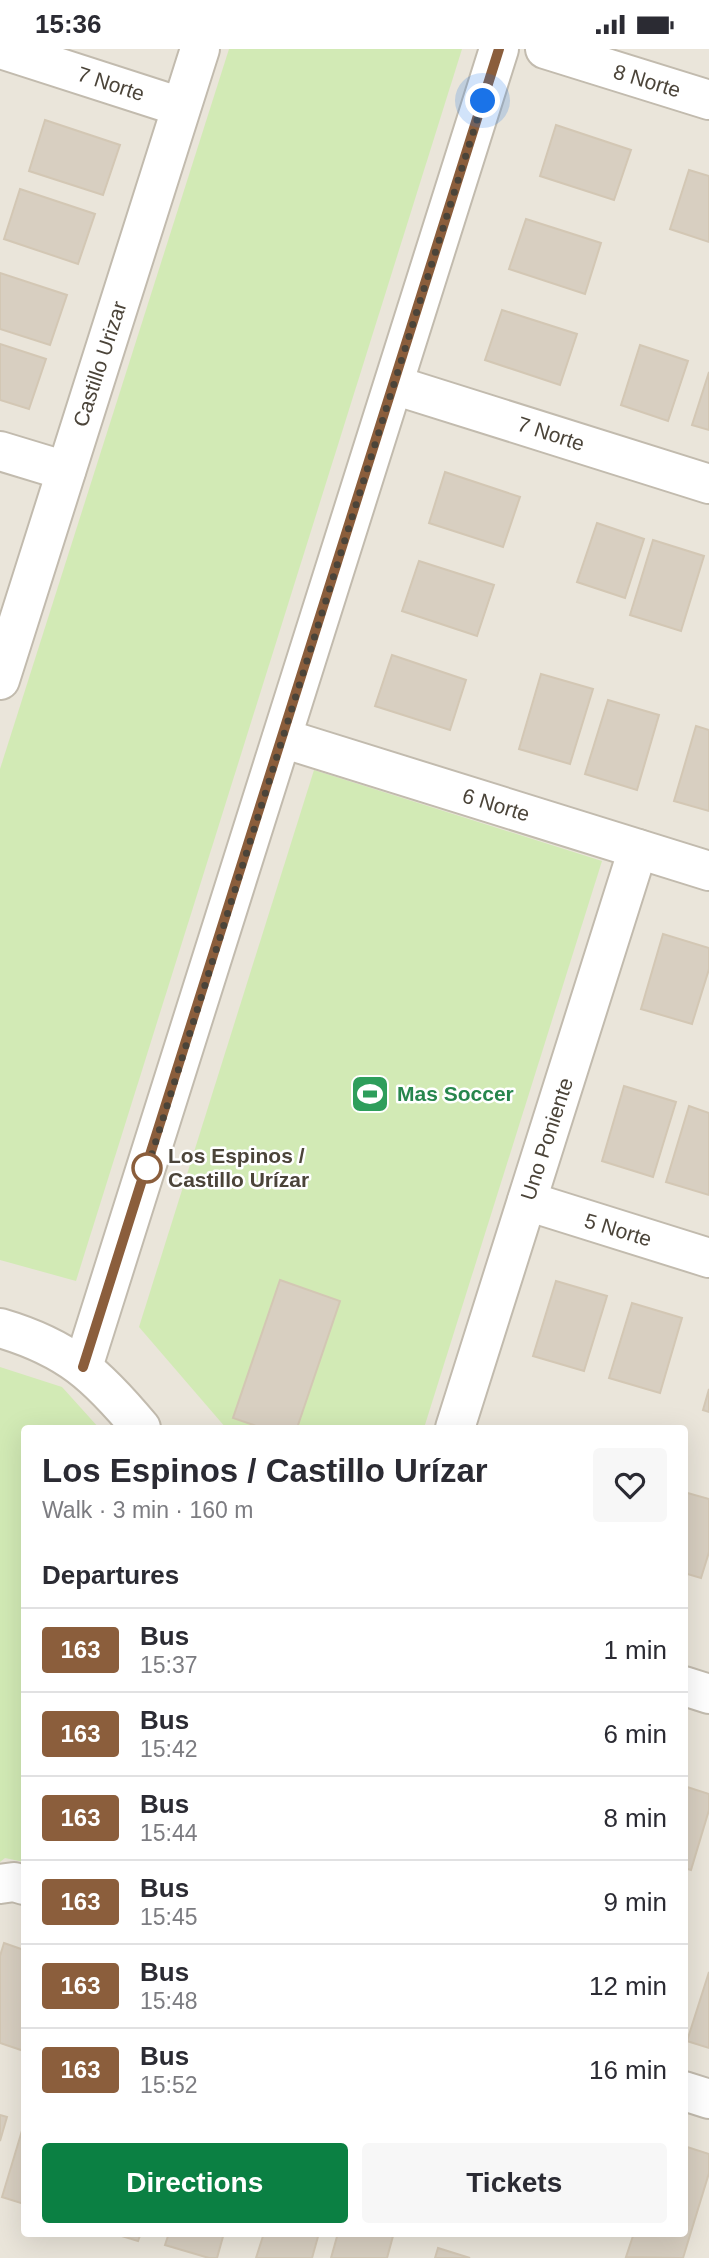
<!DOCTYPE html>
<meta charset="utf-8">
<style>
:root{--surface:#fff;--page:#f7f7f7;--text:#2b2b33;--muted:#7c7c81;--line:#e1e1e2;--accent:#0b8043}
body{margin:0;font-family:Arial,sans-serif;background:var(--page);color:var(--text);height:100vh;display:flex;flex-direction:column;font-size:26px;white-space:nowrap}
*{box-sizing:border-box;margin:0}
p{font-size:23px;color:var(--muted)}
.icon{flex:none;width:38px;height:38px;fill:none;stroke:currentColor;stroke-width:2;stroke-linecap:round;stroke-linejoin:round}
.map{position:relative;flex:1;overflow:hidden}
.panel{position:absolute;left:21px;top:1376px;width:667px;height:812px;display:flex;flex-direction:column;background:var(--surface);border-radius:7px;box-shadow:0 7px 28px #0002}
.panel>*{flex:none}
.badge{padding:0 14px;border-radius:5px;font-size:24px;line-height:46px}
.you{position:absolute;width:35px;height:35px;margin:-18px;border:5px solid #fff;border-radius:50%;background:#1a73e8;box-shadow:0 0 0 10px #1a73e833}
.map>.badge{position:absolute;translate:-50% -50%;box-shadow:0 0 0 4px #fff}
h2{padding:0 21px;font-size:26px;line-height:63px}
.round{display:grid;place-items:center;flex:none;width:74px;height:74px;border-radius:7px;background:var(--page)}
.headline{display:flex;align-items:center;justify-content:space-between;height:119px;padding:0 21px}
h1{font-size:33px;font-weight:800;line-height:52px}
.cta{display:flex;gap:14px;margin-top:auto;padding:14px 21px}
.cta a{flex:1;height:80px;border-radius:7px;background:var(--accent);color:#fff;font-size:28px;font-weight:800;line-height:80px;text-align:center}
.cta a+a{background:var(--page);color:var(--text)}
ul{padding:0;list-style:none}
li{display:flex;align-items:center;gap:21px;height:84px;padding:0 21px;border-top:2px solid var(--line)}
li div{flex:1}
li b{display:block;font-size:26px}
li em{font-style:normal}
li .badge{min-width:77px;font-weight:700;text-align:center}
.status{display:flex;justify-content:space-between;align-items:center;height:49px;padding:0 35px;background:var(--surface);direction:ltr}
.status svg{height:19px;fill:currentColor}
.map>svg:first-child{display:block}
.residential{fill:#eae5da;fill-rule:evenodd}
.green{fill:#d2eab5}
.building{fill:#d8cfc1;stroke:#d3c7b4;stroke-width:2}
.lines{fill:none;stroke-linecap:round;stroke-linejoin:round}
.minor-casing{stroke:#c2bbae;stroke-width:42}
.tertiary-casing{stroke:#c2bbae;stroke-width:42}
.minor{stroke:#fff;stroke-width:38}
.tertiary{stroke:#fff;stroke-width:38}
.line-casing{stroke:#fff;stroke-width:16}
.line{stroke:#8b5e3c;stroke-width:10}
.walk{stroke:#4b4439;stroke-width:7;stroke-dasharray:0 12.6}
.stop-dot{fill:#fff;stroke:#8b5e3c;stroke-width:3.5}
.labels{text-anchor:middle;stroke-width:5;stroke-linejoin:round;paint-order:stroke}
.street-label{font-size:21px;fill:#4b4439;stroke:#fff}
.leisure-label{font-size:21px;font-weight:bold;fill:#27864d;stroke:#fff;text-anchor:start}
.stop-label{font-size:21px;font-weight:bold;fill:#4b4439;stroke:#fff;text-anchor:start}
</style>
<div class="status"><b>15:36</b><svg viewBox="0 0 49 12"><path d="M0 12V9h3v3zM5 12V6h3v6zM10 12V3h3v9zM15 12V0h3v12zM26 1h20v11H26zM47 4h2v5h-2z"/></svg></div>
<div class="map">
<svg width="709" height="2209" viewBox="0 0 709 2209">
<rect width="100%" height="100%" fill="#f6f3ec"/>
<path class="residential" d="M 0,0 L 709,0 L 709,2209 L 0,2209 ZM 24,1379 L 684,1379 L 684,2184 L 24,2184 Z"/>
<g class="green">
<path d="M 229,0 L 462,0 L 76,1232 L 0,1211 L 0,720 Z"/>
<path d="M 314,721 L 602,812 L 424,1379 L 226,1379 L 139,1278 Z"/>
<path d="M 0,1318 L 62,1338 L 99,1379 L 24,1379 L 24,1813 L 5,1809 L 0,1813 Z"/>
</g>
<g class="building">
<path d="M 45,71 L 120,96 L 103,146 L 29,122 Z"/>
<path d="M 556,76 L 631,101 L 614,151 L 540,127 Z"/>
<path d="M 689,121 L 709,127 L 709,193 L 670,180 Z"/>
<path d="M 20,140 L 95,165 L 78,215 L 4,190 Z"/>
<path d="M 526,170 L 601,194 L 585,245 L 509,220 Z"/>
<path d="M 0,224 L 67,246 L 50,296 L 0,280 Z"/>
<path d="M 502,261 L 577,285 L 560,336 L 485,311 Z"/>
<path d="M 0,295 L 46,310 L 29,360 L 0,351 Z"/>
<path d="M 640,296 L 688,312 L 668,372 L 621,356 Z"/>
<path d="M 709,323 L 709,381 L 692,376 Z"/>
<path d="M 445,423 L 520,448 L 503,498 L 429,474 Z"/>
<path d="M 597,474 L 644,490 L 625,549 L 577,533 Z"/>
<path d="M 653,491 L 704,507 L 681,582 L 630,566 Z"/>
<path d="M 419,512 L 494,536 L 477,587 L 402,562 Z"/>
<path d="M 392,606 L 466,631 L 450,681 L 375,657 Z"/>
<path d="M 541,625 L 593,640 L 570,715 L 519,700 Z"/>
<path d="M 608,651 L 659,666 L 637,741 L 585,725 Z"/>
<path d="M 696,677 L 709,681 L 709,762 L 674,752 Z"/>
<path d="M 663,885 L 709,899 L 709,920 L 692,975 L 641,960 Z"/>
<path d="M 624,1037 L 676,1053 L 653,1128 L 602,1112 Z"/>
<path d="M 689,1057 L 709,1064 L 709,1146 L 666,1133 Z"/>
<path d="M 280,1231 L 340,1252 L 297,1379 L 262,1379 L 233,1369 Z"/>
<path d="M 556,1232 L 607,1247 L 584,1322 L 533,1307 Z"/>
<path d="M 632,1254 L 682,1269 L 660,1344 L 609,1329 Z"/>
<path d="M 709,1340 L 709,1363 L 703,1361 Z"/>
<path d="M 684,1443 L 709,1450 L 709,1503 L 701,1529 L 684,1524 Z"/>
<path d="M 684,1737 L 709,1745 L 709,1761 L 691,1821 L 684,1819 Z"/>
<path d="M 4,1894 L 24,1901 L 24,2002 L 0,1994 L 0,1907 Z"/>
<path d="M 709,1923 L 709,1999 L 687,1992 Z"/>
<path d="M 0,2066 L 7,2068 L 0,2092 Z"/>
<path d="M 24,2075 L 24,2155 L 2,2148 Z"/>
<path d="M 684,2097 L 709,2105 L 709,2124 L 683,2209 L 626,2208 L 634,2184 L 684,2184 Z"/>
<path d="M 112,2184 L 141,2184 L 138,2192 Z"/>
<path d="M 169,2184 L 224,2184 L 217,2209 L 209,2209 L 165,2196 Z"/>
<path d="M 264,2184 L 319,2184 L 312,2209 L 256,2209 Z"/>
<path d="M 338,2184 L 385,2184 L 393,2187 L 387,2209 L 331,2209 Z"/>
<path d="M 438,2199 L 470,2209 L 435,2209 Z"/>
</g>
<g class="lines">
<defs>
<g id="minor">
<path d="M 1,0 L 181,58"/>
<path d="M 545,0 L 709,51"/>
<path d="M 394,336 L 709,435"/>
<path d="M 0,402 L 66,422"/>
<path d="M 0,631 L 200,0"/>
<path d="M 282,689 L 709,822"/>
<path d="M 527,1152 L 709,1209"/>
<path d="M 83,1318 L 499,0"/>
<path d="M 455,1379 L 638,800"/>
<path d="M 0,1835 L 14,1833 L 24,1836"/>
<path d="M 684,2042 L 709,2050"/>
</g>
<g id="tertiary">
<path d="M 0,1279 C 68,1299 97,1326 141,1379"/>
<path d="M 684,1637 L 709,1645"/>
</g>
</defs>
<use href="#minor" class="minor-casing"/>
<use href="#tertiary" class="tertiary-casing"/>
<use href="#minor" class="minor"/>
<use href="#tertiary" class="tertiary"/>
</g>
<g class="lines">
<defs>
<path id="line" d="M 83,1318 L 499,0"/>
</defs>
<use href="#line" class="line-casing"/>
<use href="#line" class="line"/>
<path class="walk" d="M 147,1119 L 144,1130 L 483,52"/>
</g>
<defs>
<symbol id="stadium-square" viewBox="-11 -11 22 22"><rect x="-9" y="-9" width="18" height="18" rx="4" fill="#2e9e5b" stroke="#fff"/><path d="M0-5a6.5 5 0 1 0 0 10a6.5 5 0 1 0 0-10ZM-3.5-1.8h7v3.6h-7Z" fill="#fff"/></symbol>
</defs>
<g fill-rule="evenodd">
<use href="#stadium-square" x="348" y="1023" width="44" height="44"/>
</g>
<circle class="stop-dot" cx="147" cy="1119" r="14"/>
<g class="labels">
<g class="street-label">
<text transform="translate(647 32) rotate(17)" y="7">8 Norte</text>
<text transform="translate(111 35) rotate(18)" y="7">7 Norte</text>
<text transform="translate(100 315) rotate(-72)" y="7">Castillo Urizar</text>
<text transform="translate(551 385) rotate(18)" y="7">7 Norte</text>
<text transform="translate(496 756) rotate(17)" y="7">6 Norte</text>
<text transform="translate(547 1090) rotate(-72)" y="7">Uno Poniente</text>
<text transform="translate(618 1181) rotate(17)" y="7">5 Norte</text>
</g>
<g class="leisure-label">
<text x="397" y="1052">Mas Soccer</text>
</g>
<g class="stop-label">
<text x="168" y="1114">Los Espinos /<tspan x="168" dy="24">Castillo Urízar</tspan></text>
</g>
</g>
</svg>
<div class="you" style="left:483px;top:52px"></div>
<section class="panel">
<div class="headline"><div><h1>Los Espinos / Castillo Urízar</h1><p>Walk · 3 min · 160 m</p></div><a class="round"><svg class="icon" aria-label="heart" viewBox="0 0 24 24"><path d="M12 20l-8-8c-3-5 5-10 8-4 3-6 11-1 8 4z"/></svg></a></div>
<h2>Departures</h2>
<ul>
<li><span class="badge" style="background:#8b5e3c;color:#fff">163</span><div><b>Bus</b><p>15:37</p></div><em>1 min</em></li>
<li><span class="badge" style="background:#8b5e3c;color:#fff">163</span><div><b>Bus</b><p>15:42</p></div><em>6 min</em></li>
<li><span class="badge" style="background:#8b5e3c;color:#fff">163</span><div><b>Bus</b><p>15:44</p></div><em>8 min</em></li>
<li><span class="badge" style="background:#8b5e3c;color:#fff">163</span><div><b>Bus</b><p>15:45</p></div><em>9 min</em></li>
<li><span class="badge" style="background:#8b5e3c;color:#fff">163</span><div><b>Bus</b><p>15:48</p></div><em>12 min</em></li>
<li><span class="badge" style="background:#8b5e3c;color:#fff">163</span><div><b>Bus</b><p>15:52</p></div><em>16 min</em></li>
</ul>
<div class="cta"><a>Directions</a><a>Tickets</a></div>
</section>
</div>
